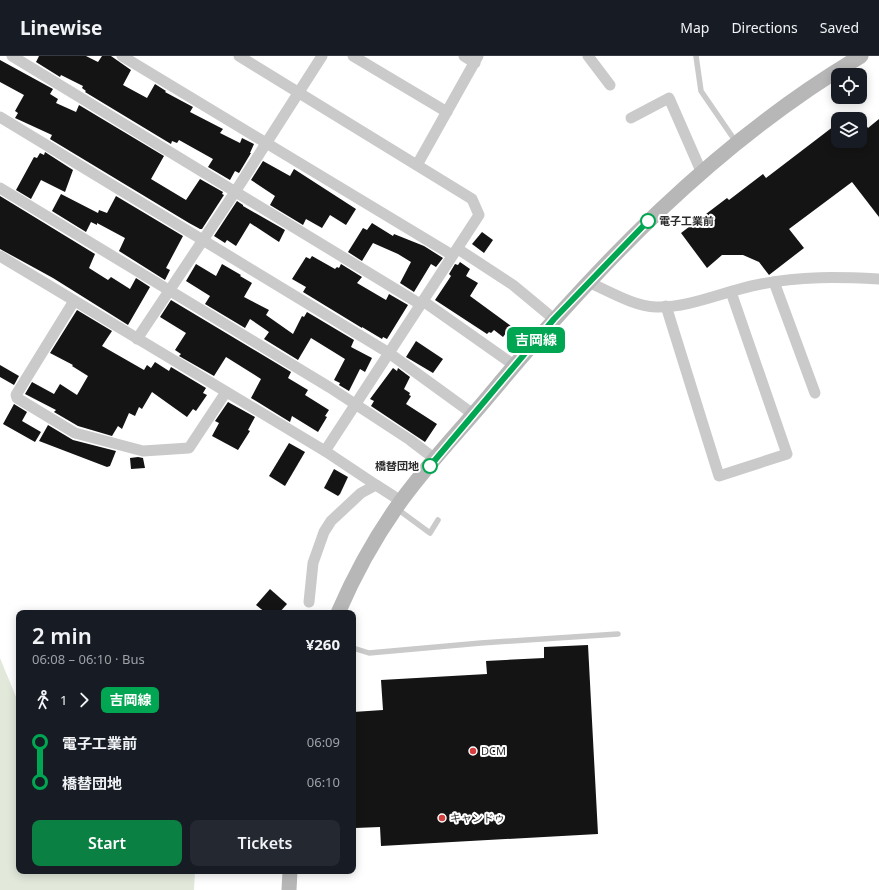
<!DOCTYPE html>
<meta charset="utf-8">
<style>
:root{--surface:#171b24;--page:#242831;--text:#f1f3f6;--muted:#9ea1a6;--line:#363941;--accent:#0b8043}
body{margin:0;font-family:"Noto Sans","Noto Sans JP",sans-serif;background:var(--page);color:var(--text);height:100vh;display:flex;flex-direction:column;font-size:15px;white-space:nowrap}
*{box-sizing:border-box;margin:0}
p{font-size:13px;color:var(--muted)}
.icon{flex:none;width:22px;height:22px;fill:none;stroke:currentColor;stroke-width:2;stroke-linecap:round;stroke-linejoin:round}
.map{position:relative;flex:1;overflow:hidden}
.drawer{position:absolute;left:16px;top:554px;width:340px;height:264px;display:flex;flex-direction:column;background:var(--surface);border-radius:8px;box-shadow:0 2px 10px #0003}
.drawer>*{flex:none}
.badge{padding:0 8px;border-radius:6px;font-size:14px;line-height:26px}
.buttons{position:absolute;left:831px;top:12px;display:grid;gap:8px}
.buttons a{display:grid;place-items:center;width:36px;height:36px;border-radius:8px;background:var(--surface);box-shadow:0 2px 10px #0003;font-size:20px}
.map>.badge{position:absolute;translate:-50% -50%;box-shadow:0 0 0 2px #fff}
.legs{display:flex;align-items:center;gap:6px;height:44px;padding:0 16px;font-size:13px}
.legs p{margin-inline-start:auto}
.overview{display:flex;align-items:center;justify-content:space-between;height:68px;padding:0 16px}
h1{font-size:22px;font-weight:600;line-height:30px}
.primary-button{display:flex;gap:8px;margin-top:auto;padding:8px 16px}
.primary-button a{flex:1;height:46px;border-radius:8px;background:var(--accent);color:#fff;font-size:16px;font-weight:600;line-height:46px;text-align:center}
.primary-button a+a{background:var(--page);color:var(--text)}
ul{padding:0 16px;list-style:none}
li{display:flex;align-items:center;gap:14px;height:40px;font-size:15px}
li i{display:grid;place-items:center;width:6px;height:100%;margin:0 5px;background:currentColor}
li i::after{content:'';width:10px;height:10px;margin:-5px;border:3px solid;border-radius:50%;background:var(--surface)}
li p{margin-inline-start:auto}
li:first-child i{background:linear-gradient(#0000 50%,currentColor 0)}
li:last-child i{background:linear-gradient(currentColor 50%,#0000 0)}
header{display:flex;align-items:center;gap:24px;box-sizing:border-box;height:56px;padding:0 20px;background:var(--surface);border-bottom:1px solid var(--line)}
header strong{font-size:19px}
nav{display:flex;gap:22px;margin-inline-start:auto;font-size:14px}
.map>svg:first-child{display:block}
.green{fill:#e2e9db}
.building{fill:#141414}
.lines{fill:none;stroke-linecap:round;stroke-linejoin:round}
.lane{stroke:#cacaca;stroke-width:5.5}
.street{stroke:#cacaca;stroke-width:11}
.secondary{stroke:#b7b7b7;stroke-width:15}
.line-1-casing{stroke:#fff;stroke-width:9}
.line-1{stroke:#00a651;stroke-width:6}
.stop-1-dot{fill:#fff;stroke:#00a651;stroke-width:2}
.poi-dot{fill:#d43f3f;stroke:#fff;stroke-width:1.5}
.labels{text-anchor:middle;stroke-width:4;stroke-linejoin:round;paint-order:stroke}
.stop-label{font-size:11px;font-weight:bold;fill:#2d2d2d;stroke:#fff;text-anchor:start}
.poi-label{font-size:11px;fill:#2d2d2d;stroke:#fff;text-anchor:start}
</style>
<header>
<strong>Linewise</strong>
<nav><a>Map</a><a>Directions</a><a>Saved</a></nav>
</header>
<div class="map">
<svg width="879" height="834" viewBox="0 0 879 834">
<rect width="100%" height="100%" fill="#fff"/>
<path class="green" d="M 0,602 L 19,648 L 19,815 L 195,815 L 194,834 L 0,834 Z"/>
<g class="building">
<path d="M 39,0 L 86,0 L 98,6 L 102,0 L 111,0 L 131,14 L 123,29 L 147,42 L 155,28 L 166,35 L 165,36 L 193,51 L 190,56 L 223,73 L 220,77 L 240,87 L 242,82 L 254,88 L 250,97 L 251,97 L 239,117 L 235,115 L 230,124 L 208,111 L 213,103 L 179,84 L 177,87 L 172,85 L 171,88 L 85,36 L 86,35 L 82,32 L 83,30 L 61,19 L 60,21 L 36,6 Z"/>
<path d="M 0,4 L 53,33 L 50,38 L 58,43 L 56,47 L 76,56 L 79,49 L 164,100 L 151,123 L 186,144 L 200,123 L 223,136 L 222,138 L 224,139 L 202,173 L 200,173 L 189,167 L 50,83 L 52,79 L 15,62 L 18,57 L 15,55 L 24,39 L 0,26 Z"/>
<path d="M 860,61 L 868,72 L 879,63 L 879,161 L 852,126 L 789,173 L 804,192 L 769,219 L 759,206 L 743,199 L 722,199 L 707,212 L 681,177 L 727,142 L 729,144 L 763,118 L 766,122 L 838,67 L 838,85 L 860,85 Z"/>
<path d="M 45,96 L 73,114 L 65,136 L 41,124 L 31,143 L 16,134 L 34,101 L 37,102 L 40,97 L 44,99 Z"/>
<path d="M 263,105 L 290,120 L 294,113 L 356,153 L 346,169 L 330,159 L 322,172 L 306,163 L 303,169 L 270,149 L 275,140 L 251,124 Z"/>
<path d="M 61,138 L 98,157 L 99,154 L 107,157 L 116,140 L 183,180 L 166,212 L 170,214 L 165,224 L 119,195 L 125,182 L 97,167 L 97,169 L 91,166 L 86,176 L 52,155 Z"/>
<path d="M 0,140 L 95,198 L 89,212 L 108,224 L 111,221 L 130,233 L 136,222 L 150,231 L 128,269 L 53,222 L 0,193 Z"/>
<path d="M 237,145 L 243,149 L 243,150 L 285,174 L 279,186 L 250,167 L 236,190 L 227,184 L 225,187 L 214,180 Z"/>
<path d="M 372,167 L 393,180 L 394,178 L 424,190 L 443,202 L 436,211 L 431,208 L 414,236 L 400,227 L 411,206 L 398,198 L 373,187 L 362,205 L 348,196 L 363,172 L 367,174 Z"/>
<path d="M 482,176 L 493,184 L 484,197 L 472,188 Z"/>
<path d="M 312,200 L 335,213 L 337,211 L 339,212 L 341,208 L 362,221 L 357,227 L 386,244 L 389,238 L 408,249 L 387,283 L 383,281 L 382,283 L 362,271 L 362,272 L 303,236 L 306,231 L 292,223 L 306,201 L 310,203 Z"/>
<path d="M 460,206 L 470,213 L 466,220 L 478,227 L 470,240 L 511,270 L 503,281 L 494,274 L 491,277 L 489,276 L 487,278 L 435,244 L 451,220 L 449,218 L 455,208 L 458,209 Z"/>
<path d="M 196,208 L 216,220 L 222,208 L 241,219 L 240,220 L 252,227 L 244,241 L 269,254 L 266,259 L 293,278 L 302,260 L 304,261 L 307,256 L 354,284 L 351,291 L 372,302 L 365,316 L 360,313 L 349,335 L 339,329 L 340,327 L 334,324 L 345,303 L 311,282 L 298,304 L 264,283 L 269,276 L 250,263 L 245,272 L 205,248 L 210,240 L 186,225 Z"/>
<path d="M 171,244 L 291,316 L 288,322 L 308,334 L 305,339 L 329,354 L 325,360 L 327,361 L 318,376 L 292,360 L 290,366 L 251,342 L 261,323 L 226,301 L 214,320 L 179,300 L 181,298 L 175,294 L 186,277 L 160,261 Z"/>
<path d="M 77,254 L 112,275 L 102,290 L 144,314 L 147,309 L 151,312 L 155,306 L 169,315 L 171,311 L 206,332 L 203,337 L 207,339 L 196,355 L 193,353 L 187,361 L 152,336 L 142,353 L 139,351 L 135,360 L 129,357 L 122,373 L 118,370 L 112,380 L 78,370 L 54,356 L 56,354 L 25,338 L 32,326 L 54,338 L 60,328 L 77,339 L 88,320 L 72,310 L 73,309 L 50,297 Z"/>
<path d="M 416,285 L 443,303 L 433,317 L 406,301 Z"/>
<path d="M 0,309 L 19,320 L 14,329 L 0,321 Z"/>
<path d="M 393,312 L 397,315 L 398,312 L 410,321 L 404,333 L 410,337 L 409,339 L 411,340 L 406,348 L 437,368 L 425,386 L 371,350 L 374,345 L 370,343 Z"/>
<path d="M 228,346 L 255,361 L 248,374 L 250,375 L 238,394 L 212,380 L 219,367 L 215,365 Z"/>
<path d="M 14,348 L 27,356 L 22,365 L 41,376 L 35,386 L 3,368 Z"/>
<path d="M 48,369 L 73,384 L 116,395 L 110,410 L 107,411 L 39,385 Z"/>
<path d="M 289,387 L 305,396 L 285,430 L 269,420 Z"/>
<path d="M 138,401 L 143,402 L 145,412 L 131,413 L 130,402 Z"/>
<path d="M 334,413 L 348,421 L 340,438 L 338,440 L 324,432 Z"/>
<path d="M 270,533 L 287,548 L 279,557 L 266,557 L 256,549 Z"/>
<path d="M 588,589 L 598,778 L 381,790 L 380,771 L 355,772 L 353,656 L 383,654 L 381,624 L 487,618 L 486,605 L 544,602 L 544,591 Z"/>
</g>
<g class="lines">
<g class="lane">
<path d="M 696,0 L 701,35 L 736,86"/>
<path d="M 396,452 L 430,477 L 438,464"/>
<path d="M 353,592 L 369,597 L 481,587 L 618,578"/>
</g>
<g class="street">
<path d="M 12,0 L 420,248"/>
<path d="M 122,0 L 452,199"/>
<path d="M 239,0 L 472,143 L 479,159 L 325,395"/>
<path d="M 353,0 L 447,56"/>
<path d="M 464,0 L 475,7"/>
<path d="M 588,0 L 610,29"/>
<path d="M 0,61 L 389,297 L 473,358"/>
<path d="M 631,62 L 669,42 L 701,115"/>
<path d="M 417,109 L 478,0"/>
<path d="M 0,132 L 329,331 L 410,384 L 435,403"/>
<path d="M 458,193 L 513,229 L 554,263"/>
<path d="M 0,200 L 325,395 L 376,429"/>
<path d="M 588,226 C 609,235 633,250 656,251 C 691,252 727,234 761,228 C 800,220 839,221 879,223"/>
<path d="M 774,226 L 815,337"/>
<path d="M 74,245 L 16,339 L 17,342 L 75,377 L 143,395 L 189,392 L 226,336"/>
<path d="M 423,245 L 514,309"/>
<path d="M 666,250 L 719,420 L 787,398 L 731,236"/>
<path d="M 137,283 L 235,136 L 322,0"/>
<path d="M 309,546 L 313,507 L 324,476 L 331,465 L 361,437 L 376,429 L 401,445"/>
</g>
<g class="secondary">
<path d="M 338,557 C 354,520 373,485 396,452 C 423,413 457,378 488,341 C 596,211 714,87 861,0"/>
<path d="M 289,834 L 290,815"/>
</g>
</g>
<g class="lines">
<defs>
<path id="line-1" d="M 430,410 L 554,263 L 648,165"/>
</defs>
<use href="#line-1" class="line-1-casing"/>
<use href="#line-1" class="line-1"/>
</g>
<g class="stop-1-dot">
<circle cx="648" cy="165" r="7"/>
<circle cx="430" cy="410" r="7"/>
</g>
<g class="poi-dot">
<circle cx="473" cy="695" r="4"/>
<circle cx="442" cy="762" r="4"/>
</g>
<g class="labels">
<g class="stop-label">
<text x="659" y="169">電子工業前</text>
<text x="419" y="414" text-anchor="end">橋替団地</text>
</g>
<g class="poi-label">
<text x="481" y="699">DCM</text>
<text x="450" y="766">キャンドゥ</text>
</g>
</g>
</svg>
<div class="buttons">
<a><svg class="icon" aria-label="locate" viewBox="0 0 24 24"><circle cx="12" cy="12" r="6"/><path d="M12 2v4M12 18v4M2 12h4M18 12h4"/></svg></a>
<a><svg class="icon" aria-label="layers" viewBox="0 0 24 24"><path d="M12 4l9 5-9 5-9-5zM3 14l9 5 9-5"/></svg></a>
</div>
<b class="badge" style="left:536px;top:284px;background:#00a651;color:#fff">吉岡線</b>
<section class="drawer">
<div class="overview"><div><h1>2 min</h1><p>06:08 – 06:10 · Bus</p></div><b>¥260</b></div>
<div class="legs"><svg class="icon" aria-label="walk" viewBox="0 0 24 24"><circle cx="13" cy="4" r="2"/><path d="M13 8l-2 6 4 7M11 14l-3 7M7 12l3-4h3l4 4"/></svg>1<svg class="icon" aria-label="forward" viewBox="0 0 24 24"><path d="M9 5l7 7-7 7"/></svg><b class="badge" style="background:#00a651;color:#fff">吉岡線</b></div>
<ul>
<li><i style="color:#00a651"></i><b>電子工業前</b><p>06:09</p></li>
<li><i style="color:#00a651"></i><b>橋替団地</b><p>06:10</p></li>
</ul>
<div class="primary-button"><a>Start</a><a>Tickets</a></div>
</section>
</div>
